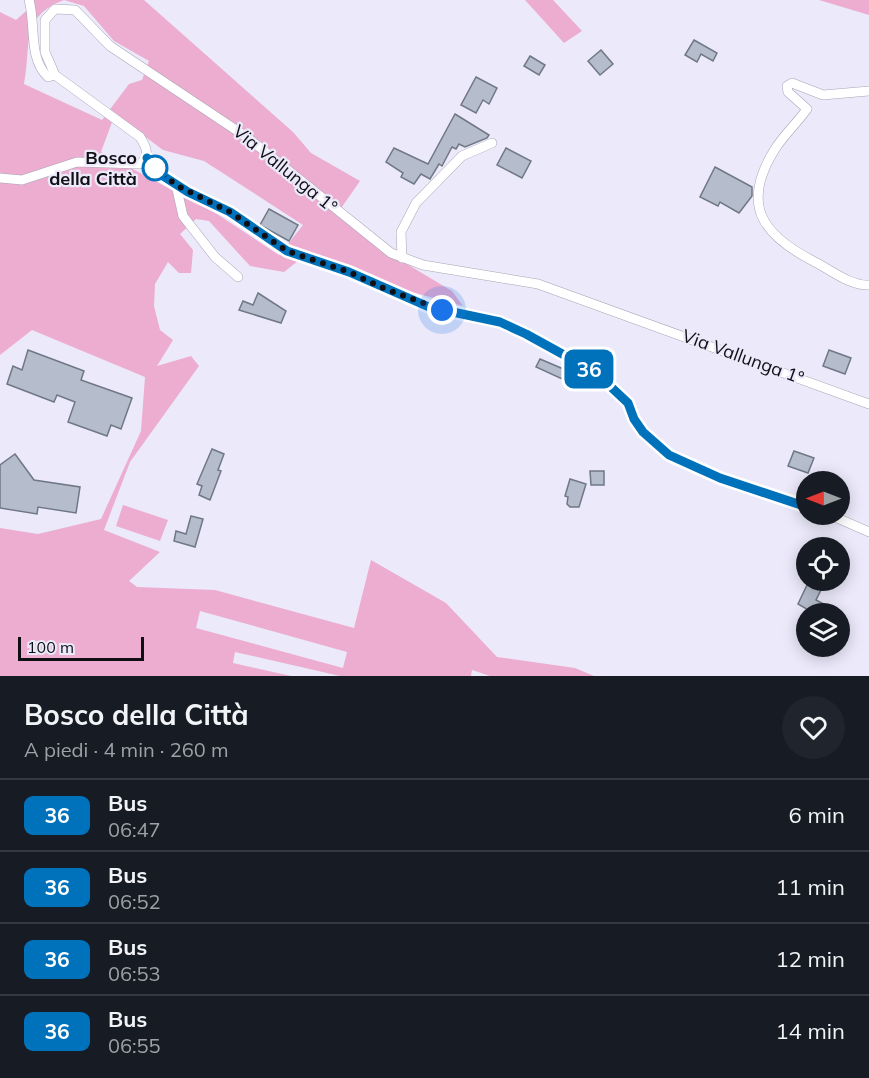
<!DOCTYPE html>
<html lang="it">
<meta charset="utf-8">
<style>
:root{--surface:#171b24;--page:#20242c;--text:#f1f3f6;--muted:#9ea1a6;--line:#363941}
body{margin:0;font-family:Mulish,sans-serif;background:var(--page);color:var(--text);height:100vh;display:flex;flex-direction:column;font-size:22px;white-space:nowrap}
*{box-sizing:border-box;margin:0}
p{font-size:20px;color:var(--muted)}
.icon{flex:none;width:33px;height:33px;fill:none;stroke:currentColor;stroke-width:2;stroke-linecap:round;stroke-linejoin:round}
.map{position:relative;height:676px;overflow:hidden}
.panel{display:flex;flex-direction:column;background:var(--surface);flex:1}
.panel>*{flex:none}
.badge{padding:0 12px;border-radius:9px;font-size:21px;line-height:39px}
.needle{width:39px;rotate:270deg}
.tools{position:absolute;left:796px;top:471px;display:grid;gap:12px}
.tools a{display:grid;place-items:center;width:54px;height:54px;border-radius:50%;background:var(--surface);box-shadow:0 3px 15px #0003;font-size:30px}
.scale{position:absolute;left:18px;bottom:15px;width:126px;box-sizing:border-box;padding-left:6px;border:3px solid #0f0f14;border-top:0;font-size:16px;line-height:21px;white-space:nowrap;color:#0f0f14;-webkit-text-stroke:4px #ebe9fa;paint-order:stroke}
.you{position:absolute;width:30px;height:30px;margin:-15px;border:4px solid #fff;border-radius:50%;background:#1a73e8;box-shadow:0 0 0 9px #1a73e833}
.map>.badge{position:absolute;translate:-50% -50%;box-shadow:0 0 0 3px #fff}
.round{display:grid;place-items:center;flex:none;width:63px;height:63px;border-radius:32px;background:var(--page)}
.overview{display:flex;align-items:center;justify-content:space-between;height:102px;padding:0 24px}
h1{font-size:28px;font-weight:700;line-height:45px}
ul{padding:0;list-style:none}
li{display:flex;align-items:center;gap:18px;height:72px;padding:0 24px;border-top:2px solid var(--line)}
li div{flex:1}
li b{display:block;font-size:22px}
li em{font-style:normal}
li .badge{min-width:66px;font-weight:700;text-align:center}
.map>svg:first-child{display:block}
.green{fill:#ecadd0;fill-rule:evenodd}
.building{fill:#b5bdcc;stroke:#707785;stroke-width:1.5}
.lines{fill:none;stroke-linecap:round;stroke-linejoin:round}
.minor-casing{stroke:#a7a5b5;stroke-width:10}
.minor{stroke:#fff;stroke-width:9}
.line-casing{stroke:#fff;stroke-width:14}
.line{stroke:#0072bc;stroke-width:9}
.walk{stroke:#0f0f14;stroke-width:6;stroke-dasharray:0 10.8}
.stop-dot{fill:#fff;stroke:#0072bc;stroke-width:3}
.labels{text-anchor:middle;stroke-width:4.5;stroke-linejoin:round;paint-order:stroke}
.stop-label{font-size:18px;font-weight:bold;fill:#0f0f14;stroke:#ebe9fa;text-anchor:end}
.street-label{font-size:18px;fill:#0f0f14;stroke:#ebe9fa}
</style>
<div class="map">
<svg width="869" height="676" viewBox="0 0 869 676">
<rect width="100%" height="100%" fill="#ebe9fa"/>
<g class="green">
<path d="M 33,0 L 144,0 L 293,132 L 311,153 L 360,181 L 337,214 L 390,254 L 452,291 L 463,306 L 298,261 L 284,272 L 250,266 L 209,221 L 196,219 L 180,234 L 193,250 L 191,273 L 179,273 L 168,262 L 155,284 L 154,306 L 160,330 L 173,340 L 157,366 L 191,356 L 199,366 L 130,462 L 104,530 L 160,552 L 129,581 L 137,587 L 215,590 L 354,628 L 371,560 L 446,603 L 497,657 L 575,668 L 594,676 L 490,676 L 472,670 L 471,676 L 340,676 L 235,652 L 233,663 L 291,676 L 0,676 L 0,528 L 38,534 L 101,519 L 141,431 L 145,377 L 32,330 L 0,355 L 0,12 L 16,20 L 34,4 ZM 64,0 L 84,6 L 114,41 L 149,61 L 142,80 L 129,84 L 102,120 L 24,84 C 32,46 19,17 64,0 ZM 115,114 L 163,150 L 204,161 L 303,225 L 279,255 L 217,214 L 101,152 ZM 200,611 L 347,652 L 343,668 L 196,628 Z"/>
<path d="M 525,0 L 553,0 L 582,31 L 564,43 Z"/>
<path d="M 819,0 L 869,0 L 869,15 Z"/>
<path d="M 123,505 L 168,520 L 160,541 L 116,526 Z"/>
</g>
<g class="building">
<path d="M 694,40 L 717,53 L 713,61 L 701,54 L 697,62 L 685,55 Z"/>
<path d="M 601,50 L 613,64 L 600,75 L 588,61 Z"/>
<path d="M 530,56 L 545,65 L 539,75 L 524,66 Z"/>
<path d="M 476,77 L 497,88 L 489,104 L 483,100 L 476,113 L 461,105 Z"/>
<path d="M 455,114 L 489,135 L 487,138 L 465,147 L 459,144 L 456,149 L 452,147 L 442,166 L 439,164 L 430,179 L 421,174 L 414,184 L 401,177 L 403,173 L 386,162 L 394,148 L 428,164 Z"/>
<path d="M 506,148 L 531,161 L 522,178 L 497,165 Z"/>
<path d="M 715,167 L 752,187 L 752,196 L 739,213 L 720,202 L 718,206 L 700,197 Z"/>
<path d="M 269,209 L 298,225 L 289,241 L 260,225 Z"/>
<path d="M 258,293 L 286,311 L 281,323 L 239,310 L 243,301 L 253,305 Z"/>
<path d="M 28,350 L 84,371 L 81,380 L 132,398 L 121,429 L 111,425 L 107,436 L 68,422 L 75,402 L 57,395 L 54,402 L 7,384 L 13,366 L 22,370 Z"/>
<path d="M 829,350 L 851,358 L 845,374 L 823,366 Z"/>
<path d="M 540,359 L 575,374 L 571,383 L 536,367 Z"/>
<path d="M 212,449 L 224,454 L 218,470 L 221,471 L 210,500 L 199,495 L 202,486 L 197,484 Z"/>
<path d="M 794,451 L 814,458 L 808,473 L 788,466 Z"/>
<path d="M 15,454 L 34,480 L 80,487 L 76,513 L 38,507 L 37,514 L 0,508 L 0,465 Z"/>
<path d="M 590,471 L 604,471 L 604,485 L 591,485 Z"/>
<path d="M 570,479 L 586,484 L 579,507 L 570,507 L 567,504 L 568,497 L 565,496 Z"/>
<path d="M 191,516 L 203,519 L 195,547 L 174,541 L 176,531 L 186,534 Z"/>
<path d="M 808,583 L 821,590 L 816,600 L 833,609 L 830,614 L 815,614 L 798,604 Z"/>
</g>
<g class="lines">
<defs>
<g id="minor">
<path d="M 29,0 C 36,24 28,59 48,77 L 55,75"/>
<path d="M 869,91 L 823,95 L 792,83 L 787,86 L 788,92 L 807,109 C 797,123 784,135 775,149 C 740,205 762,235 815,262 C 831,270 850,286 869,285"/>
<path d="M 147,158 L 160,174 L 188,192 L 230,212 L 287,251 L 349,272 L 429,307 L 500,322 L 526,334 L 595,372 L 628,403 L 634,419 L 643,432 L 669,455 L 719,478 L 807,507"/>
<path d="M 0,178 L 22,180 L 77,162 L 140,164 C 150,155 147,148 140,137 L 55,75 L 45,52 L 45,20 L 55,9 L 75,10 L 110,46 L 248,138 L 391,253 L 423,265 L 538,284 L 869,404"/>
<path d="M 176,185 L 183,216 L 215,257 L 238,277"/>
<path d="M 402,258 L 401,232 L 416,203 L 462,156 L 492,143"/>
<path d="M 828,514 L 869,532"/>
</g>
</defs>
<use href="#minor" class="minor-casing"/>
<use href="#minor" class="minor"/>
</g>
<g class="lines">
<defs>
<path id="line" d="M 147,158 L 160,174 L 188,192 L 230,212 L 287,251 L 349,272 L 429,307 L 500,322 L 526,334 L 595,372 L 628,403 L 634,419 L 643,432 L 669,455 L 720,478 L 807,507"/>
</defs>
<use href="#line" class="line-casing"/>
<use href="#line" class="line"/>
<path class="walk" d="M 155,168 L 176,185 L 230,212 L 287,251 L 349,272 L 383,288 L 442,310"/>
</g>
<circle class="stop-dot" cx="155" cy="168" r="12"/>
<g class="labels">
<g class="stop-label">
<text x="137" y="164">Bosco<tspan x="137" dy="21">della Città</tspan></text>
</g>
<g class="street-label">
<text transform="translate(285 169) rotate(39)" y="6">Via Vallunga 1°</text>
<text transform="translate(743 357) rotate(20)" y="6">Via Vallunga 1°</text>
</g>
</g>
</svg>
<div class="tools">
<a><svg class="needle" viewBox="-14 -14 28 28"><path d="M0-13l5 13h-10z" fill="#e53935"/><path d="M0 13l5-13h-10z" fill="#9ea1a6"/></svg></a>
<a><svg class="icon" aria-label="locate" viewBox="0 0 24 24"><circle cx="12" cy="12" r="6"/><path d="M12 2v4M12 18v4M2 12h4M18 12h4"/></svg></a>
<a><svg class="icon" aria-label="layers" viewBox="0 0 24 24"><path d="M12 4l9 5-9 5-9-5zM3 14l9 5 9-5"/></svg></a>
</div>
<div class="scale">100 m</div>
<div class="you" style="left:442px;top:310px"></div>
<b class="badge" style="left:589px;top:369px;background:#0072bc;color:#fff">36</b>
</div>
<section class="panel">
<div class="overview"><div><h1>Bosco della Città</h1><p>A piedi · 4 min · 260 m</p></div><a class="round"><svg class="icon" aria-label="heart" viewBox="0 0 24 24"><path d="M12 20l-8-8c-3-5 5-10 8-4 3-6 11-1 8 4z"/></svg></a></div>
<ul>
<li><span class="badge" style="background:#0072bc;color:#fff">36</span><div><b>Bus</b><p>06:47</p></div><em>6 min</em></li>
<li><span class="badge" style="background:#0072bc;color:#fff">36</span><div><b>Bus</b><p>06:52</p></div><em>11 min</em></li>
<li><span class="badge" style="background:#0072bc;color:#fff">36</span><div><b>Bus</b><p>06:53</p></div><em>12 min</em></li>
<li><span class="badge" style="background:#0072bc;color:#fff">36</span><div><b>Bus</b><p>06:55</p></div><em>14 min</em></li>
</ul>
</section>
